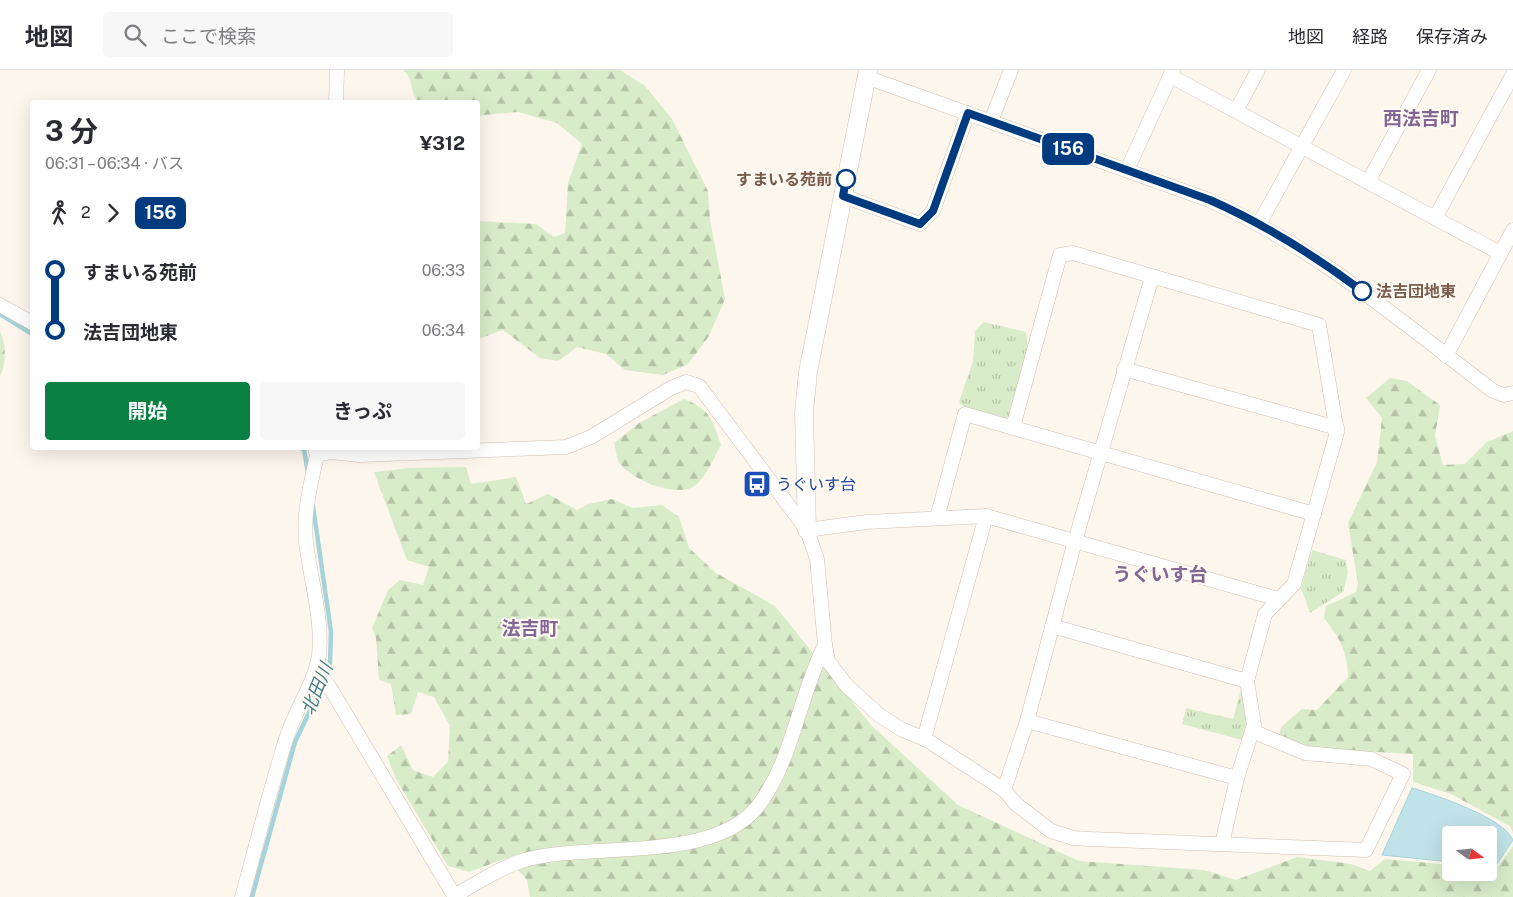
<!DOCTYPE html>
<html lang="ja">
<meta charset="utf-8">
<style>
:root{--surface:#fff;--page:#f7f7f7;--text:#2b2b33;--muted:#7c7c81;--line:#e1e1e2;--accent:#0b8043}
body{margin:0;font-family:"Public Sans","Noto Sans JP",sans-serif;background:var(--page);color:var(--text);height:100vh;display:flex;flex-direction:column;font-size:19px;white-space:nowrap}
*{box-sizing:border-box;margin:0}
p{font-size:16px;color:var(--muted)}
.icon{flex:none;width:28px;height:28px;fill:none;stroke:currentColor;stroke-width:2;stroke-linecap:round;stroke-linejoin:round}
.map{position:relative;flex:1;overflow:hidden}
.panel{position:absolute;left:30px;top:30px;width:450px;height:350px;display:flex;flex-direction:column;background:var(--surface);border-radius:5px;box-shadow:0 5px 20px #0002}
.panel>*{flex:none}
.badge{padding:0 10px;border-radius:8px;font-size:18px;line-height:32px}
.needle{width:32px;rotate:105deg}
.buttons{position:absolute;left:1442px;top:756px;display:grid;gap:10px}
.buttons a{display:grid;place-items:center;width:55px;height:55px;border-radius:5px;background:var(--surface);box-shadow:0 5px 20px #0002;font-size:25px}
.map>.badge{position:absolute;translate:-50% -50%;box-shadow:0 0 0 2px #fff}
.legs{display:flex;align-items:center;gap:8px;height:55px;padding:0 15px;font-size:16px}
.legs p{margin-inline-start:auto}
.headline{display:flex;align-items:center;justify-content:space-between;height:85px;padding:0 15px}
h1{font-size:28px;font-weight:700;line-height:38px}
.primary-button{display:flex;gap:10px;margin-top:auto;padding:10px 15px}
.primary-button a{flex:1;height:58px;border-radius:5px;background:var(--accent);color:#fff;font-size:20px;font-weight:700;line-height:58px;text-align:center}
.primary-button a+a{background:var(--page);color:var(--text)}
ul{padding:0 15px;list-style:none}
li{display:flex;align-items:center;gap:18px;height:60px;font-size:19px}
li i{display:grid;place-items:center;width:8px;height:100%;margin:0 6px;background:currentColor}
li i::after{content:'';width:12px;height:12px;margin:-6px;border:4px solid;border-radius:50%;background:var(--surface)}
li p{margin-inline-start:auto}
li:first-child i{background:linear-gradient(#0000 50%,currentColor 0)}
li:last-child i{background:linear-gradient(currentColor 50%,#0000 0)}
header{display:flex;align-items:center;gap:30px;box-sizing:border-box;height:70px;padding:0 25px;background:var(--surface);border-bottom:1px solid var(--line)}
header strong{font-size:24px}
nav{display:flex;gap:28px;margin-inline-start:auto;font-size:18px}
.search{width:350px;height:45px;background:var(--page);display:flex;align-items:center;gap:12px;box-sizing:border-box;padding:0 18px;border-radius:5px;color:var(--muted);font-size:19px}
.map>svg:first-child{display:block}
.forest{fill:url(#forest-firs)}
.park{fill:url(#park-tufts)}
.water{fill:#bfe3e8;stroke:#a5d3da}
.lines{fill:none;stroke-linecap:round;stroke-linejoin:round}
.stream{stroke:#a5d3da;stroke-width:4.5}
.minor-casing{stroke:#d1beb0;stroke-width:15}
.tertiary-casing{stroke:#d1beb0;stroke-width:19}
.minor{stroke:#fff;stroke-width:14}
.tertiary{stroke:#fff;stroke-width:18}
.line-1-casing{stroke:#fff;stroke-width:11}
.line-1{stroke:#003b80;stroke-width:8}
.stop-1-dot{fill:#fff;stroke:#003b80;stroke-width:2.5}
.labels{text-anchor:middle;stroke-width:4;stroke-linejoin:round;paint-order:stroke}
.stop-label{font-size:16px;font-weight:bold;fill:#7a5c4d;stroke:#fffaf3;text-anchor:end}
.transit-label{font-size:16px;fill:#164399;stroke:#fffaf3;text-anchor:start}
.water-label{font-size:18px;font-style:italic;fill:#437c86;stroke:#fffaf3}
.quarter-label{font-size:19px;font-weight:bold;fill:#846695;stroke:#fffaf3}
</style>
<header>
<strong>地図</strong>
<div class="search"><svg class="icon" aria-label="search" viewBox="0 0 24 24"><circle cx="10" cy="10" r="6"/><path d="M15 15l6 6"/></svg>ここで検索</div>
<nav><a>地図</a><a>経路</a><a>保存済み</a></nav>
</header>
<div class="map">
<svg width="1513" height="827" viewBox="0 0 1513 827">
<defs>
<pattern id="forest-firs" width="22" height="20" patternUnits="userSpaceOnUse" patternTransform="scale(1.25)"><rect width="22" height="20" fill="#d8ecc9"/><path d="M5 1l3.5 6h-7zM16 11l3.5 6h-7z" fill="#b4c2a5"/></pattern>
<pattern id="park-tufts" width="24" height="20" patternUnits="userSpaceOnUse" patternTransform="scale(1.25)"><rect width="24" height="20" fill="#d8ecc9"/><path d="M3 7l-1-3M5 7V3M7 7l1-3M15 17l-1-3M17 17v-4M19 17l1-3" fill="none" stroke="#b4c2a5"/></pattern>
</defs>
<rect width="100%" height="100%" fill="#fdf6ec"/>
<g class="forest">
<path d="M 403,0 L 620,0 L 645,16 L 672,49 L 708,121 L 710,150 L 725,229 L 709,266 L 688,294 L 663,305 L 625,300 L 606,284 L 577,277 L 558,291 L 540,288 L 503,260 L 478,269 L 478,151 L 536,154 L 554,167 L 565,163 L 568,113 L 582,74 L 557,53 L 518,42 L 483,45 L 478,48 L 478,32 L 419,32 C 410,24 413,7 403,0 Z"/>
<path d="M 0,261 C 6,276 7,291 0,306 Z"/>
<path d="M 1390,308 L 1407,311 L 1440,335 L 1435,366 L 1443,395 L 1465,394 L 1487,372 L 1513,361 L 1513,763 L 1510,756 L 1451,724 L 1413,712 L 1413,684 L 1304,678 L 1279,666 L 1281,657 L 1302,639 L 1317,640 L 1348,607 C 1348,582 1339,567 1324,548 L 1326,536 L 1356,522 L 1358,514 L 1348,453 L 1377,392 L 1382,348 L 1366,328 Z"/>
<path d="M 684,329 C 710,339 713,351 721,375 C 715,386 704,411 693,417 C 674,427 629,409 619,392 C 616,387 616,378 614,373 L 639,353 Z"/>
<path d="M 466,397 L 471,414 L 516,407 L 526,434 L 548,424 L 577,440 L 588,434 L 612,429 L 633,438 L 662,435 L 679,447 L 689,478 L 716,503 L 775,536 L 871,655 L 958,735 L 1079,791 L 1204,800 L 1236,810 L 1297,787 L 1351,794 L 1370,801 L 1385,789 L 1451,795 L 1451,802 L 1489,802 L 1489,799 L 1496,799 L 1513,776 L 1513,827 L 530,827 L 527,810 L 507,788 L 469,802 L 448,796 L 396,709 L 387,686 L 401,675 L 413,700 L 433,707 L 448,692 L 450,656 L 434,627 L 418,622 L 411,644 L 396,645 L 391,614 L 379,610 L 376,568 L 372,558 L 388,520 L 400,510 L 423,515 L 429,497 L 407,490 L 374,402 L 409,398 Z"/>
</g>
<g class="park">
<path d="M 984,252 L 1026,262 L 1028,277 L 1010,345 L 1005,349 L 966,339 L 959,332 L 973,291 L 975,261 Z"/>
<path d="M 1312,480 L 1346,490 L 1348,503 L 1343,522 L 1310,543 L 1301,518 Z"/>
<path d="M 1242,616 L 1251,654 L 1246,671 L 1182,654 L 1186,638 L 1233,649 Z"/>
</g>
<path class="water" d="M 1412,718 C 1436,725 1504,748 1513,770 L 1495,797 L 1489,796 L 1489,765 L 1451,765 L 1451,792 L 1382,785 Z"/>
<g class="lines">
<g class="stream">
<path d="M 0,244 L 32,264"/>
<path d="M 300,378 L 304,379 L 308,403"/>
<path d="M 252,827 L 295,672 L 318,624 L 330,593 L 331,562 L 313,436"/>
</g>
<defs>
<g id="minor">
<path d="M 1173,0 L 1171,4 L 1176,9 L 1500,183"/>
<path d="M 866,7 L 1209,130 C 1315,177 1402,252 1493,321 L 1504,325 L 1513,323"/>
<path d="M 336,32 L 337,0"/>
<path d="M 1236,41 L 1258,0"/>
<path d="M 991,51 L 1011,0"/>
<path d="M 1127,100 L 1171,4"/>
<path d="M 1368,112 L 1429,0"/>
<path d="M 843,126 L 920,154 L 933,141 L 968,43"/>
<path d="M 1435,148 L 1513,4"/>
<path d="M 1259,154 L 1344,0"/>
<path d="M 0,235 L 32,253"/>
<path d="M 1446,286 L 1513,160"/>
<path d="M 1124,299 L 1337,358"/>
<path d="M 1013,357 L 1060,185 L 1073,183 L 1319,255 L 1337,362 L 1294,514 L 1265,544 L 1247,611 L 1254,655 L 1237,708 L 1222,774"/>
<path d="M 317,385 L 331,382 L 360,385 L 566,377 L 591,367 L 671,318 L 686,312 L 699,316 L 807,460 L 817,489 L 825,575 L 828,591 L 847,616 L 879,645 L 901,659 L 927,670 L 1004,720 L 1016,734 L 1051,761 L 1073,768 L 1090,769 L 1366,780 L 1403,704 L 1371,689 L 1305,683 L 1252,661"/>
<path d="M 937,448 L 965,344 L 1314,444"/>
<path d="M 807,460 L 866,452 L 986,446 L 1278,529"/>
<path d="M 1052,556 L 1247,611"/>
<path d="M 316,602 L 329,616 L 455,827"/>
<path d="M 1027,651 L 1237,708"/>
<path d="M 924,669 L 986,446"/>
<path d="M 1004,720 L 1027,651 L 1075,471 L 1152,207"/>
<path d="M 454,826 C 476,814 497,799 521,791 C 588,770 718,796 761,732 C 794,685 799,626 825,575"/>
<path d="M 242,827 C 257,773 270,719 287,666 C 296,639 315,612 319,585 C 323,548 310,508 306,472 C 303,442 311,413 317,385 L 315,378"/>
</g>
<path id="tertiary" d="M 807,460 L 804,343 L 808,302 L 868,0"/>
</defs>
<use href="#minor" class="minor-casing"/>
<use href="#tertiary" class="tertiary-casing"/>
<use href="#minor" class="minor"/>
<use href="#tertiary" class="tertiary"/>
</g>
<g class="lines">
<defs>
<path id="line-1" d="M 846,109 L 843,126 L 920,154 L 933,141 L 968,43 L 1210,130 C 1264,154 1314,185 1362,221"/>
</defs>
<use href="#line-1" class="line-1-casing"/>
<use href="#line-1" class="line-1"/>
</g>
<defs>
<symbol id="bus-square" viewBox="-11 -11 22 22"><rect x="-9" y="-9" width="18" height="18" rx="4" fill="#1a4fb4" stroke="#fffaf3"/><path d="M-5-6H5V4H4V6H2V4H-2V6H-4V4H-5ZM-3.5-4V0h7V-4ZM-3.5 1.2v1.5H-2V1.2ZM2 1.2v1.5H3.5V1.2Z" fill="#fff"/></symbol>
</defs>
<g fill-rule="evenodd">
<use href="#bus-square" x="741" y="398" width="32" height="32"/>
</g>
<g class="stop-1-dot">
<circle cx="846" cy="109" r="9"/>
<circle cx="1362" cy="221" r="9"/>
</g>
<g class="labels">
<g class="stop-label">
<text x="832" y="115">すまいる苑前</text>
<text x="1376" y="227" text-anchor="start">法吉団地東</text>
</g>
<g class="transit-label">
<text x="776" y="420">うぐいす台</text>
</g>
<g class="water-label">
<text transform="translate(317 619) rotate(-68)" y="6">北田川</text>
</g>
<g class="quarter-label">
<text x="1421" y="55">西法吉町</text>
<text x="1160" y="511">うぐいす台</text>
<text x="530" y="565">法吉町</text>
</g>
</g>
</svg>
<div class="buttons">
<a><svg class="needle" viewBox="-14 -14 28 28"><path d="M0-13l5 13h-10z" fill="#e53935"/><path d="M0 13l5-13h-10z" fill="#7c7c81"/></svg></a>
</div>
<b class="badge" style="left:1068px;top:79px;background:#003b80;color:#fff">156</b>
<section class="panel">
<div class="headline"><div><h1>3 分</h1><p>06:31 – 06:34 · バス</p></div><b>¥312</b></div>
<div class="legs"><svg class="icon" aria-label="walk" viewBox="0 0 24 24"><circle cx="13" cy="4" r="2"/><path d="M13 8l-2 6 4 7M11 14l-3 7M7 12l3-4h3l4 4"/></svg>2<svg class="icon" aria-label="forward" viewBox="0 0 24 24"><path d="M9 5l7 7-7 7"/></svg><b class="badge" style="background:#003b80;color:#fff">156</b></div>
<ul>
<li><i style="color:#003b80"></i><b>すまいる苑前</b><p>06:33</p></li>
<li><i style="color:#003b80"></i><b>法吉団地東</b><p>06:34</p></li>
</ul>
<div class="primary-button"><a>開始</a><a>きっぷ</a></div>
</section>
</div>
